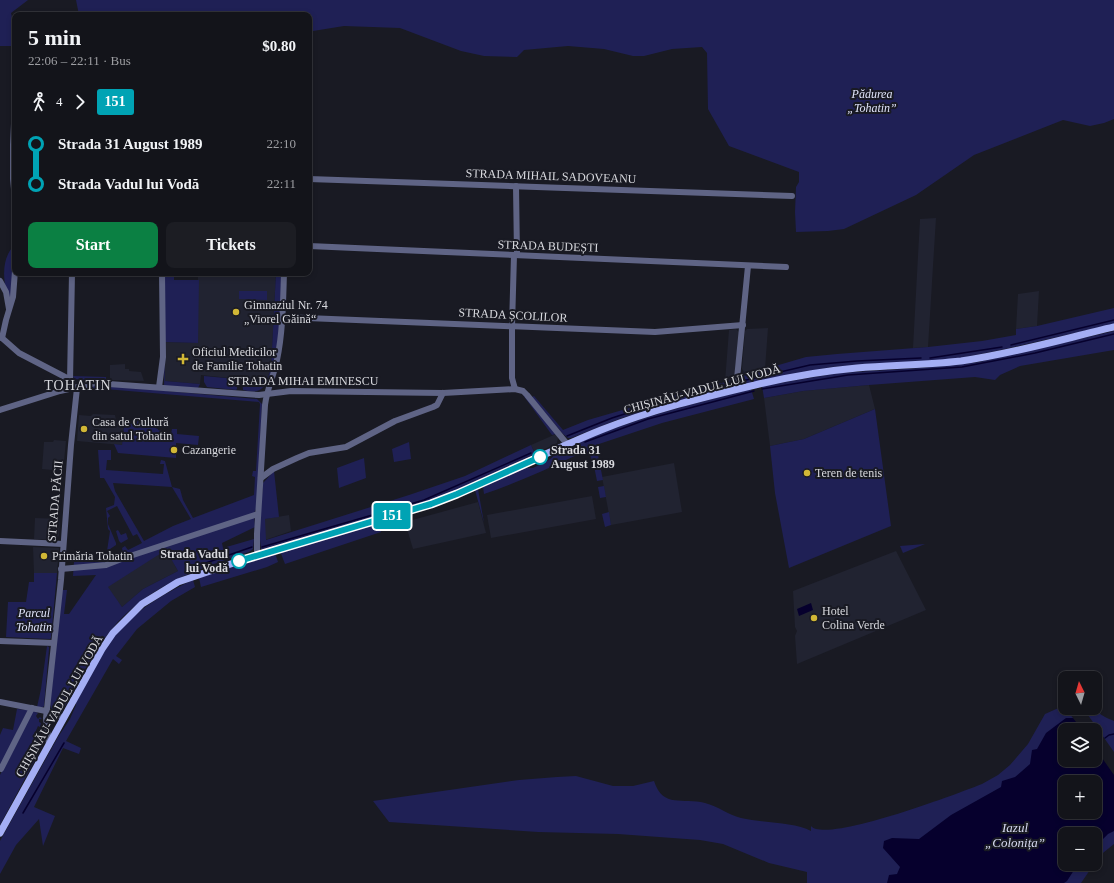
<!DOCTYPE html>
<meta charset="utf-8">
<style>
:root{--surface:#13141a;--page:#1c1d23;--text:#f1f3f6;--muted:#9d9ea2;--line:#323339;--accent:#0b8043}
body{margin:0;font-family:"Times New Roman",serif;background:var(--page);color:var(--text);height:100vh;display:flex;flex-direction:column;font-size:15px;white-space:nowrap}
*{box-sizing:border-box;margin:0}
p{font-size:13px;color:var(--muted)}
.icon{flex:none;width:22px;height:22px;fill:none;stroke:currentColor;stroke-width:2;stroke-linecap:round;stroke-linejoin:round}
.map{position:relative;flex:1;overflow:hidden}
.details{position:absolute;left:12px;top:12px;width:300px;height:264px;display:flex;flex-direction:column;background:var(--surface);border-radius:8px;box-shadow:0 2px 6px #0003,0 0 0 1px var(--line)}
.details>*{flex:none}
.badge{padding:0 8px;border-radius:3px;font-size:14px;line-height:26px}
.needle{width:26px;rotate:355deg}
.fabs{position:absolute;left:1058px;top:671px;display:grid;gap:8px}
.fabs a{display:grid;place-items:center;width:44px;height:44px;border-radius:8px;background:var(--surface);box-shadow:0 2px 6px #0003,0 0 0 1px var(--line);font-size:20px}
.map>.badge{position:absolute;translate:-50% -50%;box-shadow:0 0 0 2px #fff}
.legs{display:flex;align-items:center;gap:6px;height:44px;padding:0 16px;font-size:13px}
.legs p{margin-inline-start:auto}
.overview{display:flex;align-items:center;justify-content:space-between;height:68px;padding:0 16px}
h1{font-size:22px;font-weight:700;line-height:30px}
.action{display:flex;gap:8px;margin-top:auto;padding:8px 16px}
.action a{flex:1;height:46px;border-radius:8px;background:var(--accent);color:#fff;font-size:16px;font-weight:700;line-height:46px;text-align:center}
.action a+a{background:var(--page);color:var(--text)}
ul{padding:0 16px;list-style:none}
li{display:flex;align-items:center;gap:14px;height:40px;font-size:15px}
li i{display:grid;place-items:center;width:6px;height:100%;margin:0 5px;background:currentColor}
li i::after{content:'';width:10px;height:10px;margin:-5px;border:3px solid;border-radius:50%;background:var(--surface)}
li p{margin-inline-start:auto}
li:first-child i{background:linear-gradient(#0000 50%,currentColor 0)}
li:last-child i{background:linear-gradient(currentColor 50%,#0000 0)}
.map>svg:first-child{display:block}
.built{fill:#212331}
.green{fill:#1f2055;fill-rule:evenodd}
.water{fill:#06002d;fill-rule:evenodd}
.lines{fill:none;stroke-linecap:round;stroke-linejoin:round}
.stream{stroke:#06002d;stroke-width:1.5}
.minor{stroke:#5f6485;stroke-width:6}
.major{stroke:#a4aef4;stroke-width:7}
.line-1-casing{stroke:#fff;stroke-width:9}
.line-1{stroke:#00a3b4;stroke-width:6}
.poi-dot{fill:#d1b736;stroke:#191a23;stroke-width:1.5}
.stop-1-dot{fill:#fff;stroke:#00a3b4;stroke-width:2}
.labels{text-anchor:middle;stroke-width:4;stroke-linejoin:round;paint-order:stroke}
.park-label{font-size:12px;font-style:italic;fill:#dfe3f9;stroke:#191a23}
.street-label{font-size:12px;fill:#d8d9de;stroke:#191a23}
.poi-label{font-size:12px;fill:#d8d9de;stroke:#191a23;text-anchor:start}
.stop-label{font-size:12px;font-weight:bold;fill:#d8d9de;stroke:#191a23;text-anchor:start}
.water-label{font-size:13px;font-style:italic;fill:#d6daf0;stroke:#191a23}
.quarter-label{font-size:14px;letter-spacing:1px;fill:#d8d9de;stroke:#191a23}
</style>
<div class="map">
<svg width="1114" height="883" viewBox="0 0 1114 883">
<rect width="100%" height="100%" fill="#191a23"/>
<g class="built">
<path d="M 936,218 L 928,347 L 913,348 L 920,219 Z"/>
<path d="M 198,273 L 276,273 L 271,368 L 267,380 L 239,379 L 201,375 L 200,384 L 165,381 L 165,342 L 198,343 Z"/>
<path d="M 1039,291 L 1037,326 L 1016,329 L 1018,294 Z"/>
<path d="M 768,328 L 765,369 L 744,372 L 742,369 L 745,331 L 747,329 Z"/>
<path d="M 736,329 L 739,332 L 734,380 L 725,382 L 729,330 Z"/>
<path d="M 125,364 L 125,369 L 129,369 L 129,371 L 141,372 L 144,381 L 110,380 L 110,365 Z"/>
<path d="M 869,385 L 875,409 L 804,439 L 770,446 L 764,398 L 803,391 Z"/>
<path d="M 93,414 L 115,415 L 116,420 L 124,420 L 122,445 L 77,441 L 79,415 L 91,416 Z"/>
<path d="M 556,434 L 558,438 L 557,443 L 535,454 L 531,445 Z"/>
<path d="M 54,440 L 66,441 L 63,471 L 42,469 L 44,442 L 53,442 Z"/>
<path d="M 674,463 L 682,512 L 611,525 L 602,477 Z"/>
<path d="M 592,496 L 596,519 L 491,538 L 487,515 Z"/>
<path d="M 478,502 L 486,533 L 413,549 L 405,522 Z"/>
<path d="M 289,515 L 291,531 L 265,540 L 265,519 Z"/>
<path d="M 35,518 L 60,519 L 59,535 L 57,540 L 34,539 Z"/>
<path d="M 33,547 L 59,548 L 57,573 L 34,573 Z"/>
<path d="M 166,549 L 178,571 L 143,589 L 122,607 L 107,587 Z"/>
<path d="M 896,551 L 926,610 L 797,664 L 795,636 L 797,631 L 795,627 L 793,591 Z"/>
</g>
<g class="green">
<path d="M 0,0 L 28,0 L 11,13 L 14,26 L 15,46 L 0,46 Z"/>
<path d="M 76,0 L 1114,0 L 1114,119 L 1104,123 L 1090,126 L 1063,120 L 974,155 L 916,195 L 844,229 L 828,231 L 796,232 L 795,212 L 796,187 L 799,182 L 799,172 L 729,146 L 708,109 L 707,53 L 702,47 L 672,49 L 644,56 L 633,56 L 604,49 L 568,46 L 524,50 L 517,57 L 484,56 L 461,51 L 400,28 L 344,26 L 313,31 L 309,31 L 309,15 L 79,15 Z"/>
<path d="M 14,246 L 12,296 L 10,304 C 3,285 0,259 14,246 Z"/>
<path d="M 276,273 L 282,273 C 281,296 280,377 261,389 C 256,393 248,391 243,390 L 242,379 L 267,380 L 271,368 Z"/>
<path d="M 165,274 L 174,274 L 174,280 L 199,280 L 198,343 L 165,342 L 165,381 L 200,384 L 198,388 L 164,386 L 165,342 Z"/>
<path d="M 239,291 L 267,291 L 267,300 L 239,299 Z"/>
<path d="M 1114,308 L 1114,324 L 996,351 L 956,359 L 832,367 L 743,384 L 740,381 L 740,375 L 744,372 L 765,369 L 806,357 L 837,354 L 928,347 L 982,341 L 1016,335 L 1016,329 L 1037,326 Z"/>
<path d="M 1114,331 L 1114,350 L 1020,366 L 1000,375 L 995,380 L 975,377 L 869,385 L 803,391 L 764,398 L 762,386 L 838,373 L 920,368 L 955,365 L 979,362 Z"/>
<path d="M 73,376 L 106,377 L 106,381 L 74,379 Z"/>
<path d="M 204,376 L 237,379 L 237,389 L 236,390 L 207,387 L 204,382 Z"/>
<path d="M 735,380 L 733,386 L 663,405 L 622,418 L 571,438 L 568,438 L 563,434 L 532,397 L 534,396 L 563,430 L 588,420 L 695,389 Z"/>
<path d="M 100,385 L 257,399 L 262,404 L 257,507 L 254,513 L 255,527 L 222,543 L 223,548 L 254,539 L 253,549 L 249,552 C 197,569 147,586 111,630 C 91,654 78,683 63,710 C 59,713 56,712 52,710 L 50,704 L 62,591 L 63,590 L 67,590 L 64,614 L 69,614 L 96,575 L 73,576 L 74,562 L 106,562 L 123,553 L 122,548 L 125,546 L 128,550 L 142,543 L 137,534 L 133,536 L 117,506 L 107,511 L 110,516 L 108,518 L 108,524 L 116,543 L 116,545 L 107,551 L 110,531 L 108,529 L 106,508 L 114,505 L 115,497 L 104,478 L 100,478 L 98,450 L 111,450 L 111,460 L 107,460 L 106,470 L 163,474 L 164,464 L 160,464 L 161,460 L 165,461 L 172,487 L 180,489 L 183,500 L 193,518 L 254,495 L 255,477 L 252,476 L 253,471 L 256,471 L 260,404 L 259,402 L 93,388 L 93,386 ZM 113,483 L 172,487 L 191,519 L 173,526 L 144,541 L 115,491 ZM 166,550 L 178,571 L 143,589 L 122,607 L 108,587 Z"/>
<path d="M 751,389 L 754,399 L 662,423 L 596,445 L 603,480 L 597,481 L 594,466 L 590,455 L 578,443 C 633,418 693,404 751,389 Z"/>
<path d="M 523,395 L 525,396 L 556,434 L 552,435 Z"/>
<path d="M 875,409 L 891,526 L 789,568 L 775,493 L 770,446 L 804,439 Z"/>
<path d="M 138,419 L 150,420 L 150,426 L 158,429 L 158,430 L 162,431 L 162,432 L 171,434 L 172,429 L 177,429 L 177,434 L 199,436 L 198,445 L 176,443 L 176,458 L 118,453 L 114,444 L 122,445 L 124,424 L 137,423 Z"/>
<path d="M 409,442 L 411,459 L 394,462 L 392,449 Z"/>
<path d="M 531,445 L 535,454 L 450,493 L 425,502 L 264,549 L 261,549 L 259,531 L 263,483 L 274,471 L 279,517 L 265,519 L 266,540 L 409,495 L 465,476 Z"/>
<path d="M 570,447 L 579,454 C 547,469 517,483 484,494 L 483,487 L 522,468 L 533,468 L 549,460 L 557,453 Z"/>
<path d="M 364,458 L 366,478 L 339,488 L 337,468 Z"/>
<path d="M 604,486 L 606,497 L 600,498 L 598,487 Z"/>
<path d="M 478,489 L 484,523 L 475,490 Z"/>
<path d="M 609,512 L 611,525 L 605,527 L 602,514 Z"/>
<path d="M 379,523 L 381,532 L 285,564 L 280,551 Z"/>
<path d="M 118,530 L 121,535 L 126,533 L 128,539 L 121,543 L 119,541 L 116,531 Z"/>
<path d="M 925,544 L 903,553 L 900,546 Z"/>
<path d="M 275,553 L 278,562 L 267,567 L 201,587 L 199,578 Z"/>
<path d="M 34,573 L 57,573 L 51,638 L 50,639 L 6,637 L 8,602 L 26,602 L 29,582 L 34,582 Z"/>
<path d="M 193,580 L 195,587 L 171,601 L 137,629 L 116,656 L 122,660 L 119,664 L 113,659 L 66,741 L 81,748 L 79,754 L 63,748 L 34,807 L 55,816 L 43,846 L 39,819 L 16,845 L 0,874 L 0,841 L 58,737 L 70,719 L 76,705 L 76,702 C 90,677 103,647 123,626 C 143,606 167,592 193,580 Z"/>
<path d="M 47,646 L 49,647 L 49,649 L 44,706 L 43,707 L 37,707 L 41,689 Z"/>
<path d="M 1063,706 L 1073,718 L 1054,734 L 1039,771 L 936,883 L 807,883 L 807,872 L 769,863 L 723,844 L 700,840 L 618,834 L 538,832 L 389,822 L 373,801 L 519,780 L 557,777 L 576,776 L 613,786 L 633,786 L 654,781 C 663,809 683,797 705,803 C 718,806 728,815 741,818 C 761,823 794,822 811,831 L 811,826 C 826,844 959,793 982,784 L 998,775 L 1010,765 L 1028,744 L 1045,714 Z"/>
<path d="M 1083,708 L 1095,708 C 1099,715 1107,718 1114,721 L 1114,752 Z"/>
<path d="M 17,709 L 28,710 L 0,766 L 0,735 L 3,728 L 13,730 Z"/>
<path d="M 33,711 L 38,713 L 36,716 L 38,719 L 40,717 L 42,719 L 39,719 L 39,722 L 41,723 L 40,727 L 38,726 L 34,735 L 37,737 L 38,734 L 43,737 L 43,745 L 0,825 L 0,775 Z"/>
<path d="M 1114,822 L 1114,844 L 1098,857 L 1095,862 L 1095,834 L 1092,834 Z"/>
<path d="M 1065,864 L 1094,864 L 1081,883 L 1048,883 Z"/>
</g>
<g class="water">
<path d="M 811,603 L 813,610 L 799,616 L 797,609 Z"/>
<path d="M 1066,718 L 1073,718 L 1082,730 L 1065,730 L 1065,760 L 1095,760 L 1095,748 L 1114,775 L 1114,831 L 1108,834 L 1095,847 L 1095,834 L 1065,834 L 1065,864 L 1078,864 L 1067,881 L 1064,883 L 887,883 L 889,875 L 897,874 L 900,867 L 883,848 L 884,841 L 892,838 L 919,839 L 951,815 L 1001,787 L 1002,781 L 1015,777 L 1030,764 L 1032,750 L 1037,749 L 1046,733 ZM 1065,782 L 1095,782 L 1095,812 L 1065,812 Z"/>
</g>
<g class="lines">
<g class="stream">
<path d="M 1011,345 L 1114,320"/>
<path d="M 930,358 L 1002,347"/>
<path d="M 742,381 L 810,365 L 857,361 L 921,358"/>
<path d="M 762,389 L 848,375 L 962,367 L 1035,353 L 1114,334"/>
<path d="M 567,436 L 612,418 L 665,401 L 733,383"/>
<path d="M 585,442 L 648,419 L 754,391"/>
<path d="M 262,547 L 424,500 L 531,453"/>
<path d="M 203,564 L 252,547"/>
<path d="M 1105,738 L 1109,735 L 1114,734"/>
<path d="M 23,813 L 64,743"/>
</g>
<g class="minor">
<path d="M 15,103 L 13,145 L 13,179 L 15,199"/>
<path d="M 309,179 L 792,196"/>
<path d="M 516,186 L 517,255"/>
<path d="M 309,246 L 786,267"/>
<path d="M 514,255 L 512,326 L 512,378 L 515,389"/>
<path d="M 0,281 L 6,292 L 9,309"/>
<path d="M 282,317 L 655,332 L 743,325"/>
<path d="M 2,338 L 19,353 L 67,378 L 72,382"/>
<path d="M 2,338 L 6,320 L 13,297 L 15,271"/>
<path d="M 70,381 L 72,273"/>
<path d="M 159,387 L 163,357 L 162,273"/>
<path d="M 736,389 L 748,266"/>
<path d="M 0,410 L 60,391 L 95,383 L 259,395 L 291,391 L 443,393 L 515,389 L 523,391 L 527,395 L 567,444"/>
<path d="M 261,478 L 273,469 L 297,458 L 309,453 L 346,447 L 395,421 L 433,407 L 437,405 L 443,393"/>
<path d="M 0,541 L 63,544"/>
<path d="M 257,555 L 257,534 L 265,405 C 267,389 274,375 277,360 C 283,331 283,302 284,273"/>
<path d="M 61,569 L 106,565 L 124,558 L 258,514"/>
<path d="M 0,641 L 54,643"/>
<path d="M 0,702 L 46,711 L 64,718"/>
<path d="M 49,745 L 46,718 L 61,580 L 71,445 L 77,388"/>
<path d="M 1,769 L 32,708"/>
</g>
<path class="major" d="M 0,833 L 102,649 L 113,633 L 142,604 L 178,582 L 257,555 L 431,504 C 489,482 544,453 601,430 C 651,410 704,397 755,385 C 789,377 823,371 857,368 C 892,365 926,365 961,361 C 1012,354 1063,339 1114,327"/>
</g>
<g class="lines">
<defs>
<path id="line-1" d="M 239,561 L 431,504 L 457,494 L 540,457"/>
</defs>
<use href="#line-1" class="line-1-casing"/>
<use href="#line-1" class="line-1"/>
</g>
<g class="poi-dot">
<circle cx="236" cy="312" r="4"/>
<path d="M181 353h4v4h4v4h-4v4h-4v-4h-4v-4h4z"/>
<circle cx="84" cy="429" r="4"/>
<circle cx="174" cy="450" r="4"/>
<circle cx="807" cy="473" r="4"/>
<circle cx="44" cy="556" r="4"/>
<circle cx="814" cy="618" r="4"/>
</g>
<g class="stop-1-dot">
<circle cx="540" cy="457" r="7"/>
<circle cx="239" cy="561" r="7"/>
</g>
<g class="labels">
<g class="park-label">
<text x="872" y="98">Pădurea<tspan x="872" dy="14">„Tohatin”</tspan></text>
<text x="34" y="617">Parcul<tspan x="34" dy="14">Tohatin</tspan></text>
</g>
<g class="street-label">
<text transform="translate(551 176) rotate(2)" y="4">STRADA MIHAIL SADOVEANU</text>
<text transform="translate(548 246) rotate(2)" y="4">STRADA BUDEȘTI</text>
<text transform="translate(513 315) rotate(3)" y="4">STRADA ȘCOLILOR</text>
<text x="303" y="385">STRADA MIHAI EMINESCU</text>
<text transform="translate(702 389) rotate(-15)" y="4">CHIȘINĂU-VADUL LUI VODĂ</text>
<text transform="translate(55 501) rotate(-85)" y="4">STRADA PĂCII</text>
<text transform="translate(59 706) rotate(-60)" y="4">CHIȘINĂU-VADUL LUI VODĂ</text>
</g>
<g class="poi-label">
<text x="244" y="309">Gimnaziul Nr. 74<tspan x="244" dy="14">„Viorel Găină“</tspan></text>
<text x="192" y="356">Oficiul Medicilor<tspan x="192" dy="14">de Familie Tohatin</tspan></text>
<text x="92" y="426">Casa de Cultură<tspan x="92" dy="14">din satul Tohatin</tspan></text>
<text x="182" y="454">Cazangerie</text>
<text x="815" y="477">Teren de tenis</text>
<text x="52" y="560">Primăria Tohatin</text>
<text x="822" y="615">Hotel<tspan x="822" dy="14">Colina Verde</tspan></text>
</g>
<g class="stop-label">
<text x="551" y="454">Strada 31<tspan x="551" dy="14">August 1989</tspan></text>
<text x="228" y="558" text-anchor="end">Strada Vadul<tspan x="228" dy="14">lui Vodă</tspan></text>
</g>
<g class="water-label">
<text x="1015" y="832">Iazul<tspan x="1015" dy="15">„Colonița”</tspan></text>
</g>
<g class="quarter-label">
<text x="78" y="390">TOHATIN</text>
</g>
</g>
</svg>
<div class="fabs">
<a><svg class="needle" viewBox="-14 -14 28 28"><path d="M0-13l5 13h-10z" fill="#e53935"/><path d="M0 13l5-13h-10z" fill="#9d9ea2"/></svg></a>
<a><svg class="icon" aria-label="layers" viewBox="0 0 24 24"><path d="M12 4l9 5-9 5-9-5zM3 14l9 5 9-5"/></svg></a>
<a>+</a>
<a>−</a>
</div>
<b class="badge" style="left:392px;top:516px;background:#00a3b4;color:#fff">151</b>
<section class="details">
<div class="overview"><div><h1>5 min</h1><p>22:06 – 22:11 · Bus</p></div><b>$0.80</b></div>
<div class="legs"><svg class="icon" aria-label="walk" viewBox="0 0 24 24"><circle cx="13" cy="4" r="2"/><path d="M13 8l-2 6 4 7M11 14l-3 7M7 12l3-4h3l4 4"/></svg>4<svg class="icon" aria-label="forward" viewBox="0 0 24 24"><path d="M9 5l7 7-7 7"/></svg><b class="badge" style="background:#00a3b4;color:#fff">151</b></div>
<ul>
<li><i style="color:#00a3b4"></i><b>Strada 31 August 1989</b><p>22:10</p></li>
<li><i style="color:#00a3b4"></i><b>Strada Vadul lui Vodă</b><p>22:11</p></li>
</ul>
<div class="action"><a>Start</a><a>Tickets</a></div>
</section>
</div>
